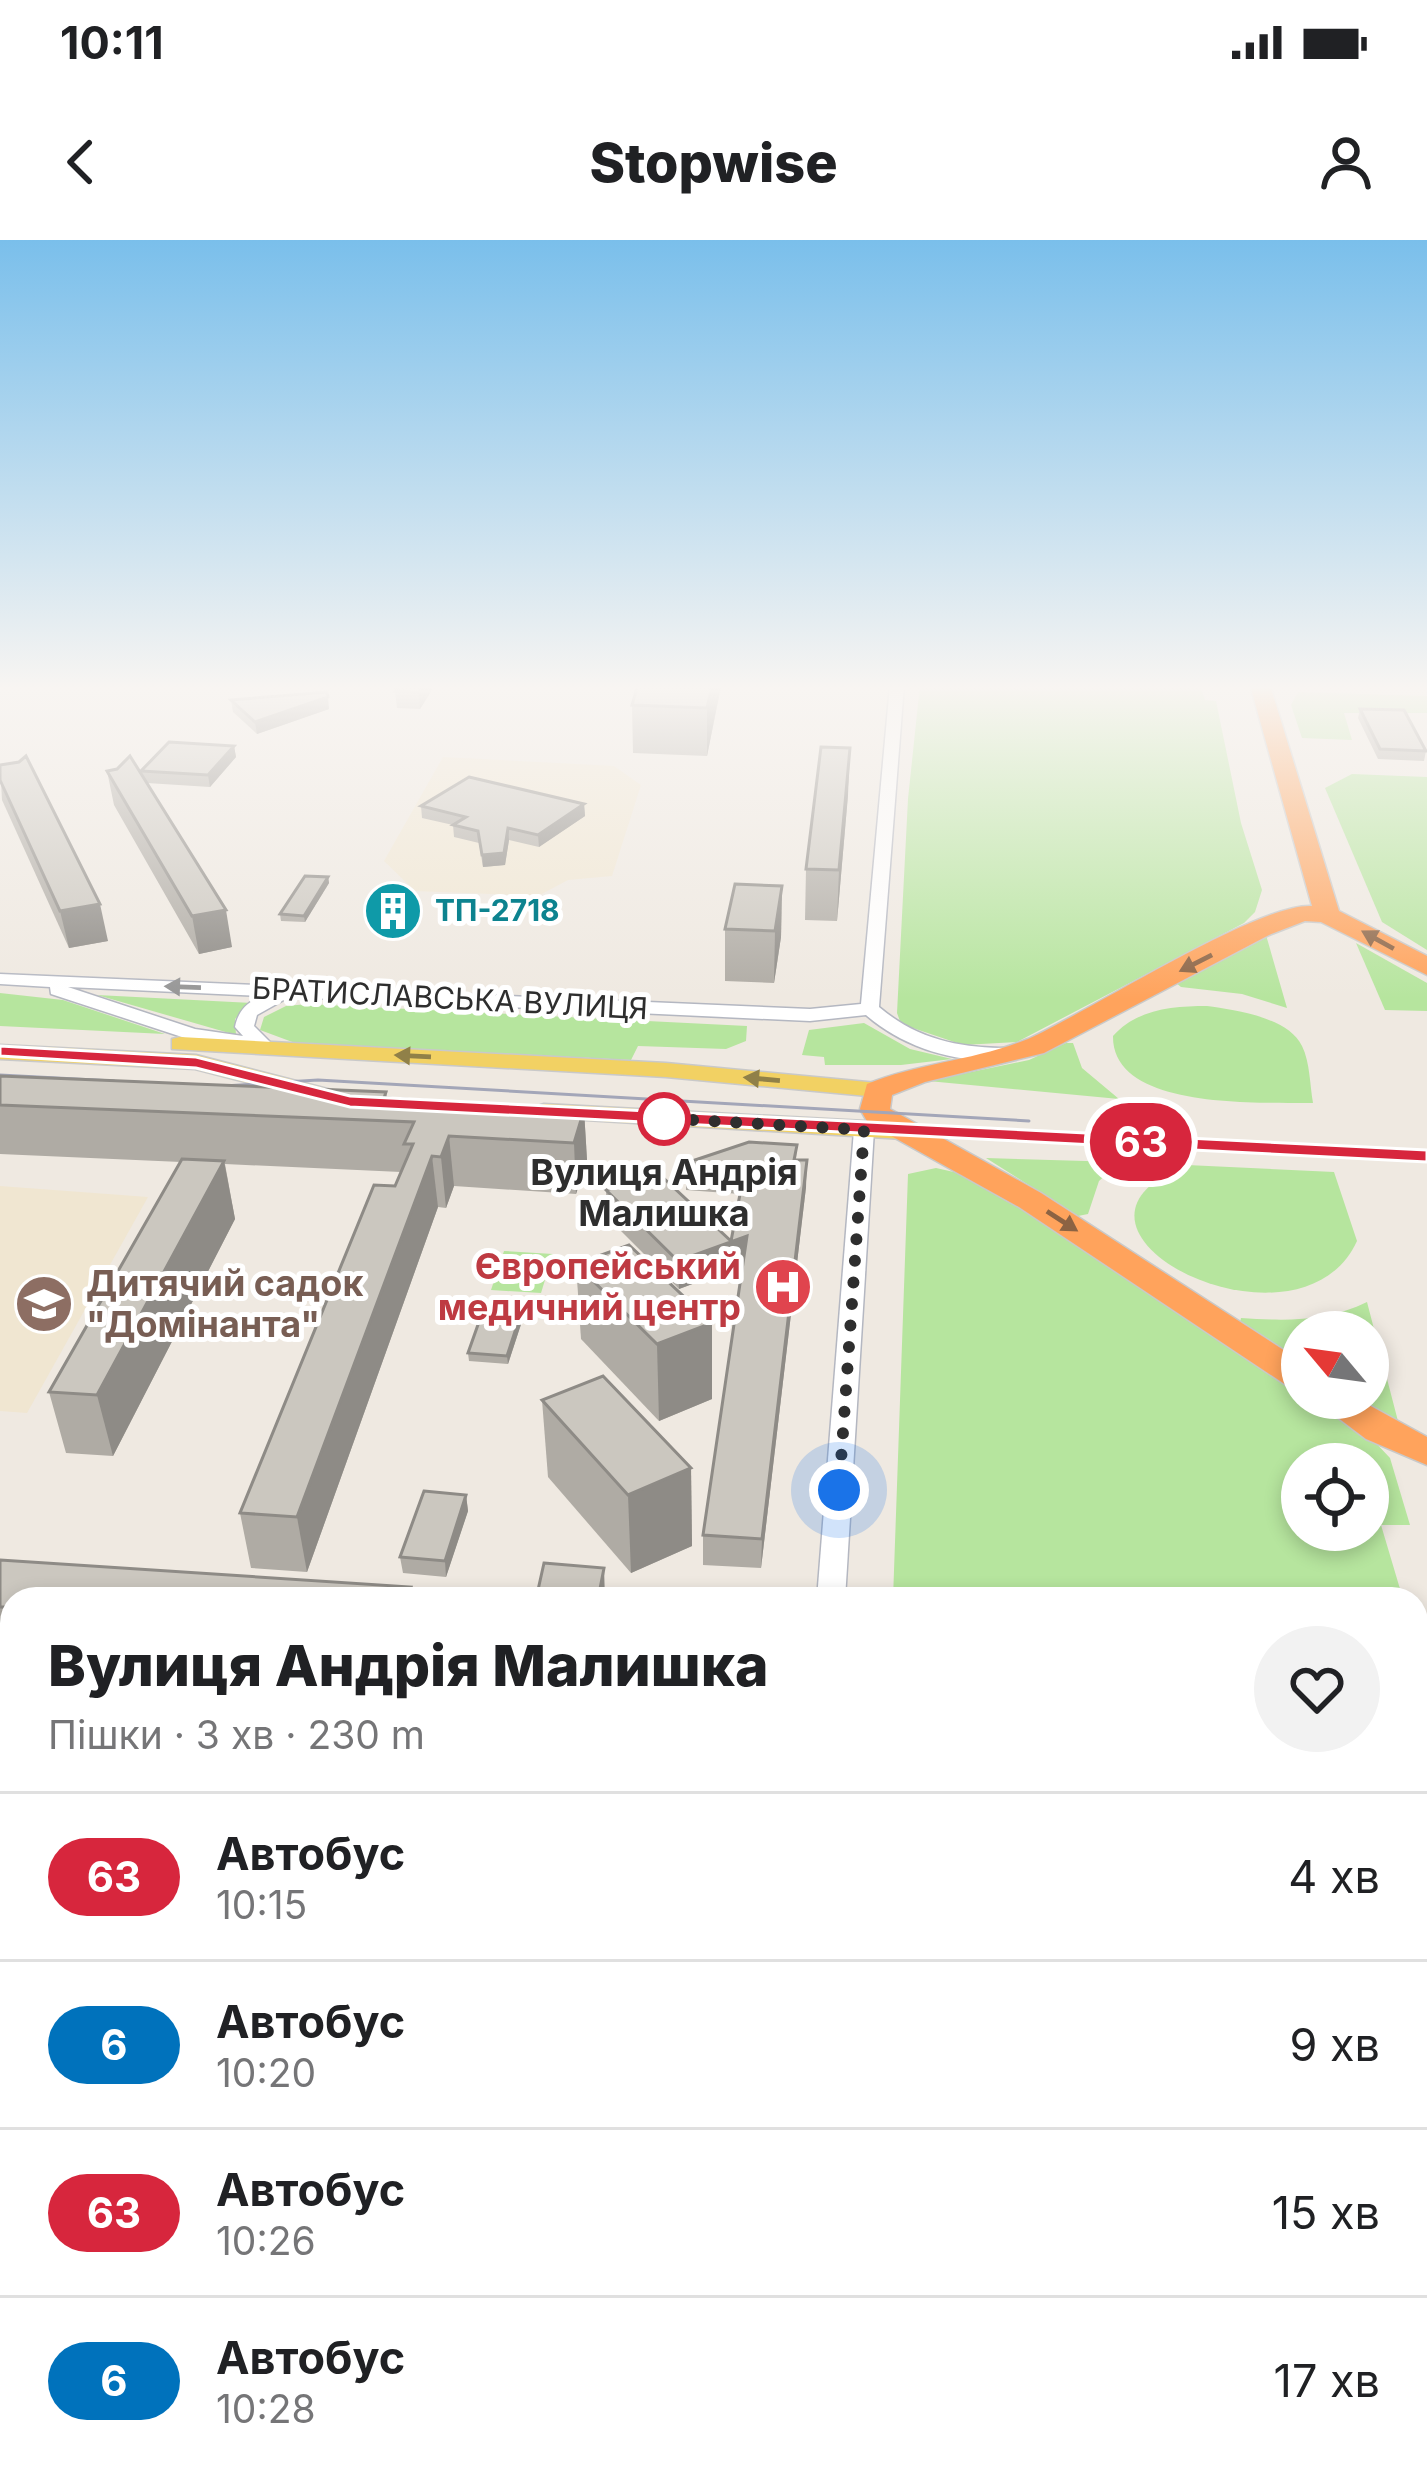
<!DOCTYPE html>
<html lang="uk">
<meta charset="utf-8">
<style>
:root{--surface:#fff;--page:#f2f2f2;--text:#202124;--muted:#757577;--line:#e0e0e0}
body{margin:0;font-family:Inter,sans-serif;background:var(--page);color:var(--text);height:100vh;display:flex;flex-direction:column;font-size:45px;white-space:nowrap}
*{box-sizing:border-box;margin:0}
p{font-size:39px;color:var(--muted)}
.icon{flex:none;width:66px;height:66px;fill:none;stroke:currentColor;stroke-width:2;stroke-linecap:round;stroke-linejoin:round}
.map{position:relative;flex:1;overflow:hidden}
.panel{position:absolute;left:0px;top:1347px;width:1428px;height:900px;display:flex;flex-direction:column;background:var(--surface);border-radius:36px 36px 0 0;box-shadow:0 6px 18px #0003}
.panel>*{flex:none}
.badge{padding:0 24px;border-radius:39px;font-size:42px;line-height:78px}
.needle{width:78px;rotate:299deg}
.tools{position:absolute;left:1281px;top:1071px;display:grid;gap:24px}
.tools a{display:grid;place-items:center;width:108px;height:108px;border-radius:50%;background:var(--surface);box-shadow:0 6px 18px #0003;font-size:60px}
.you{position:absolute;width:60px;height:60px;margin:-30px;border:9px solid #fff;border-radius:50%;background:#1a73e8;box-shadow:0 0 0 18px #1a73e833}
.map>.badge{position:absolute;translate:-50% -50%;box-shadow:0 0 0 6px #fff}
.round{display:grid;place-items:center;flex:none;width:126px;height:126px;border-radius:63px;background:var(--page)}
.overview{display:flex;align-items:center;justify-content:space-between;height:204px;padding:0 48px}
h1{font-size:57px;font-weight:800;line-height:90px}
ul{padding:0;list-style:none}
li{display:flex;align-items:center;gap:36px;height:168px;padding:0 48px;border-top:3px solid var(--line)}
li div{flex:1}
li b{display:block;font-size:45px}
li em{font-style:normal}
li .badge{min-width:132px;font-weight:700;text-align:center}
.status{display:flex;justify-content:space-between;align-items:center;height:84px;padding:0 60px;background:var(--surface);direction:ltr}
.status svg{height:33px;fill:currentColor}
header{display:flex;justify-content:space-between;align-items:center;height:156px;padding:0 48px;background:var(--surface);font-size:54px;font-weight:800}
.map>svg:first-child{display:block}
.industrial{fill:#e3e1e8}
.education{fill:#f0e6d1}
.green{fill:#b6e59e;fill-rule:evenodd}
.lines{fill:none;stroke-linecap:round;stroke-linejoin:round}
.minor-casing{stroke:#b4b7c1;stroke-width:3}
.major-casing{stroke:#c9c9c9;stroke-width:3}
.highway-casing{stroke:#c9c9c9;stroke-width:3}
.minor{fill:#fff;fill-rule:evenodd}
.major{fill:#f2d163;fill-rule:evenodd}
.highway{fill:#ffa35c;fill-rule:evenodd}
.tram{stroke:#a3a6b8;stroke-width:3}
.wall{fill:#afaba4}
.shaded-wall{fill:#8e8b86}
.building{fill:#cbc7bf;stroke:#8e8b86;stroke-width:3}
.oneway{fill:#8c6343}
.oneway2{fill:#969696}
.oneway3{fill:#908048}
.line{fill:#d7263d;stroke:#fff;stroke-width:3}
.walk{stroke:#2e2e2e;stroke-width:12;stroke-dasharray:0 21.6}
.stop-dot{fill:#fff;stroke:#d7263d;stroke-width:6}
.labels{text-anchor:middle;stroke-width:10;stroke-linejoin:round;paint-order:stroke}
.far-culture-label{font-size:30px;font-weight:bold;fill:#0d838f;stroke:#fff;text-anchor:start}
.far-street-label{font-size:30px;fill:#2e2e2e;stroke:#fff}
.stop-label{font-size:36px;font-weight:bold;fill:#2e2e2e;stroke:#fff}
.health-label{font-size:36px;font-weight:bold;fill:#be3a42;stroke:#fff;text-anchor:end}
.education-label{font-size:36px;font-weight:bold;fill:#785e54;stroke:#fff;text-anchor:start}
</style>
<div class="status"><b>10:11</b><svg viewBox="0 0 49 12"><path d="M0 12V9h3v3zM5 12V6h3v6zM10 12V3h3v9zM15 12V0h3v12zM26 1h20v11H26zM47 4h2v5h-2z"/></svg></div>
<header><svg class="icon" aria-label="back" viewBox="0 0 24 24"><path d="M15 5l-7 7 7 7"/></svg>Stopwise<svg class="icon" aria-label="person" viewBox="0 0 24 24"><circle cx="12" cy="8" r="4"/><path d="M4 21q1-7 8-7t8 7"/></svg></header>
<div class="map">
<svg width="1427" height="2247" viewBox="0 0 1427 2247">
<rect width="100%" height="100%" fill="#efe9e1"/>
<path class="industrial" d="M 859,2235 L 1406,2235 L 1408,2247 L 858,2247 Z"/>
<g class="education">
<path d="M 443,517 L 614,526 L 641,545 L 612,636 L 568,640 L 538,656 L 415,651 L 384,621 Z"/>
<path d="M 0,946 L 148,957 L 27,1173 L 0,1171 Z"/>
</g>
<g class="green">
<path d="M 920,445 L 1200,445 L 1205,460 L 1216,461 L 1241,583 L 1262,650 L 1255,672 L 1244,683 L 1017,802 L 963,805 L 901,784 L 897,773 L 908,559 Z"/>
<path d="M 1298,452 L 1427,456 L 1427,473 L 1344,473 L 1352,500 L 1302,498 L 1291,465 Z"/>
<path d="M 1352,534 L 1427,537 L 1427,710 L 1382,682 L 1325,548 Z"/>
<path d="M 1266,695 L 1287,768 L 1242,754 L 1181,747 L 1175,742 Z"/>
<path d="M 1356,703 L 1427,743 L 1427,771 L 1385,770 Z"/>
<path d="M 0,753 L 63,760 L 165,794 L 0,786 Z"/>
<path d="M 97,755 L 252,763 L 235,779 L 236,795 Z"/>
<path d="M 308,764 L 747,786 L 746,801 L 726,809 L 638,806 L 631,820 L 295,803 L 260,790 L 264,777 L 286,766 Z"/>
<path d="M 1207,766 C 1235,770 1288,777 1302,806 C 1310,822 1310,846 1313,863 C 1262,862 1112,871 1113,796 C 1137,769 1173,766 1207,766 Z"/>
<path d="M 864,783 L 910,809 L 952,819 L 901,825 L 825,825 L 824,817 L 802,815 L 809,790 Z"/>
<path d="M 1066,803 L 1073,803 L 1082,828 L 1119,859 L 928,841 L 1029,820 Z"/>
<path d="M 986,918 L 1120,922 L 1099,941 L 1088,974 L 1078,976 Z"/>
<path d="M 1187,925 L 1334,932 L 1357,1001 C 1299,1128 1020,989 1187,925 Z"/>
<path d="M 936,928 L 976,937 L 1302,1153 L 1302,1158 L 1310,1158 L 1373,1200 L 1390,1218 L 1410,1285 L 1381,1285 L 1403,1359 L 893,1359 L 908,934 ZM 1302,1224 L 1368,1224 L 1368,1290 L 1302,1290 Z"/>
<path d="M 504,1011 L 553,1014 L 541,1053 L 491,1050 Z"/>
<path d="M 1367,1062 L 1399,1185 L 1346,1158 L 1368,1158 L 1368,1092 L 1302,1092 L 1302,1129 L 1239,1087 L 1241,1078 C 1285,1081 1327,1082 1367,1062 Z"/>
<path d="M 1416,1412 L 1427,1456 L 1427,2247 L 1408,2247 L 1406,2235 L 1416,2235 Z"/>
</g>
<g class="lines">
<defs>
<g id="minor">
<path d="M 890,445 L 904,445 L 879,767 C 918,800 960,808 1009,808 L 1016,810 L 1016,818 C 964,827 905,809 866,775 L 810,781 L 289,757 L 257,775 L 254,786 L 273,805 L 263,811 L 185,798 L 51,754 L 50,747 L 0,744 L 0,734 L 810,769 L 861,764 ZM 68,747 L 262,756 C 247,762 238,771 235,787 L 243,796 L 195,789 Z"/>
<path d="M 864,884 L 874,890 L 845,1359 L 817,1359 L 854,890 Z"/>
<path d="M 751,2235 L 791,2235 L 791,2247 L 749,2247 Z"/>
</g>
<g id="major">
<path d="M 180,797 L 666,823 L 878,843 L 890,850 L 878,857 L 666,837 L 172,809 L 172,799 Z"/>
<path d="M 0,805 L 196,815 L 343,853 L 346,858 L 334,865 L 195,829 L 0,819 Z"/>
<path d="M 544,864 L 903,883 L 916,891 L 903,899 L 535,877 L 531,872 L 535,867 Z"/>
</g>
<g id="highway">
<path d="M 1250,445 L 1270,445 L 1339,671 L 1427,716 L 1427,735 L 1321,682 L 1305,681 L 1269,695 L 1044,813 L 925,842 L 892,855 L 890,869 L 1041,953 L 1302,1122 L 1302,1151 L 1289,1147 L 1019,967 L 868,883 L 860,869 L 867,844 C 919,823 977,820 1028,799 C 1087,773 1259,662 1312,666 Z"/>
<path d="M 1312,1158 L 1356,1158 L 1427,1197 L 1427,1225 L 1366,1199 Z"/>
</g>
</defs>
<use href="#minor" class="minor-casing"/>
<use href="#major" class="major-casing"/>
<use href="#highway" class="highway-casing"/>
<use href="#minor" class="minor"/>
<use href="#major" class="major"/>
<use href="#highway" class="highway"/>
<g class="tram">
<path d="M 0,835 L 114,841"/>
<path d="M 192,848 L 318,840 L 1029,881"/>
</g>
</g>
<g class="wall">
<path d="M 435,445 L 420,469 L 397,468 L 395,451 Z"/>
<path d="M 638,445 L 736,445 L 736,448 L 721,447 L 707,516 L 633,513 L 632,465 Z"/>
<path d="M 231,460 L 329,469 L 257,494 L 233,472 Z"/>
<path d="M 1360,469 L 1426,511 L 1424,521 L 1378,519 L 1358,478 Z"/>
<path d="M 234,506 L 236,517 L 210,547 L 147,543 L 232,707 L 199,714 L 114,565 L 107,531 L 142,534 L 141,531 Z"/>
<path d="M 0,525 L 108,701 L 69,708 L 2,560 Z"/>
<path d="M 848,555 L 837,681 L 805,680 L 806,629 Z"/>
<path d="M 584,564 L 585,576 L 539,607 L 509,600 L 505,625 L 483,627 L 479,603 L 454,597 L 453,585 L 422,578 L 421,566 Z"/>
<path d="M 328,637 L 329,643 L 305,682 L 281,681 L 280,674 Z"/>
<path d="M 782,646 L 781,697 L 774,743 L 725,741 L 725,689 Z"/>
<path d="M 0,836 L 386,852 L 387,858 L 584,870 L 587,920 L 576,954 L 454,946 L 446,968 L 438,967 L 307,1332 L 251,1328 L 240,1273 L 401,932 L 225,924 L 235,979 L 113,1216 L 66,1213 L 49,1152 L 181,922 L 0,914 Z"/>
<path d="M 797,905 L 796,920 L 806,947 L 761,1328 L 703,1325 L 703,1295 L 743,1025 L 679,1049 L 607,977 L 606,950 L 731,1001 L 740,954 L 686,950 L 686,923 Z"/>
<path d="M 576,1024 L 712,1083 L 712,1159 L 659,1181 L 581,1099 Z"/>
<path d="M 525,1072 L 508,1124 L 469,1121 L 468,1113 Z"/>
<path d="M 542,1160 L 691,1228 L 692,1306 L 631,1333 L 548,1237 Z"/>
<path d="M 466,1255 L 468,1271 L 446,1337 L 403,1333 L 400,1317 Z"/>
<path d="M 0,1320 L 12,1359 L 12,1429 L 0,1428 Z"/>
<path d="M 0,1655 L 12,1656 L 12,1780 L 0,1778 Z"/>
<path d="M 322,2235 L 426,2235 L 432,2247 L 326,2247 Z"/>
</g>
<g class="shaded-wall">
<path d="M 423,445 L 435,445 L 420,469 L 419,452 Z"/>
<path d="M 712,445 L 721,445 L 707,516 L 707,468 Z"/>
<path d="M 328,457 L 329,469 L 257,494 L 255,482 Z"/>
<path d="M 234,506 L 236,517 L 210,547 L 208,535 Z"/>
<path d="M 850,508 L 848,555 L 837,681 L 839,630 Z"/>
<path d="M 584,564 L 585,576 L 539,607 L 538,595 Z"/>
<path d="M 508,588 L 509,600 L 505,625 L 483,627 L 482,615 Z"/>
<path d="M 328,637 L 329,643 L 305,682 L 304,676 Z"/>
<path d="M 782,646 L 781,697 L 774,743 L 775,691 Z"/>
<path d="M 100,664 L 108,701 L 69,708 L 60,671 Z"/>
<path d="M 226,670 L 232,707 L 199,714 L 192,676 Z"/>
<path d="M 584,870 L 587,920 L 576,954 L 574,903 Z"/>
<path d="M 449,896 L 454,946 L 446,968 L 441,917 Z"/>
<path d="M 432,916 L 438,967 L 307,1332 L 297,1277 Z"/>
<path d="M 807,920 L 806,947 L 761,1328 L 762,1299 Z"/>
<path d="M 224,921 L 235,979 L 113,1216 L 97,1155 Z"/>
<path d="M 747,996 L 746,1024 L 679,1049 L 678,1021 Z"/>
<path d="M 524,1064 L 525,1072 L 508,1124 L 507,1116 Z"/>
<path d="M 712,1083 L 712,1159 L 659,1181 L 657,1104 Z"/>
<path d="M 691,1228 L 692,1306 L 631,1333 L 628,1255 Z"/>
<path d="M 466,1255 L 468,1271 L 446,1337 L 445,1321 Z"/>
<path d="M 604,1328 L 605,1359 L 598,1359 Z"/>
<path d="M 6,1948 L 9,1956 L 0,1977 L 0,1961 Z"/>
<path d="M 12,2175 L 12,2235 L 40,2235 L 36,2247 L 0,2247 L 0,2208 Z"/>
</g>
<g class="building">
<path d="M 399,445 L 423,445 L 419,452 L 395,451 Z"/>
<path d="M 638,445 L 712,445 L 707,468 L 632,465 Z"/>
<path d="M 327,452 L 328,457 L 255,482 L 231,460 Z"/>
<path d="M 1360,469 L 1404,470 L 1426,511 L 1380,509 Z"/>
<path d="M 169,502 L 234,506 L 208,535 L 141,531 Z"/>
<path d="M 821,507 L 850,508 L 839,630 L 806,629 Z"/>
<path d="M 26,516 L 100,664 L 60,671 L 0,540 L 0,525 L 19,522 Z"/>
<path d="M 130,516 L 226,670 L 192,676 L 107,531 L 117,529 Z"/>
<path d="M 469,537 L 584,564 L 538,595 L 508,588 L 504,613 L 482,615 L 478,591 L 453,585 L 466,577 L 421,566 Z"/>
<path d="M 305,636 L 328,637 L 304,676 L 280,674 Z"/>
<path d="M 735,644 L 782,646 L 775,691 L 725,689 Z"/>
<path d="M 0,836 L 386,852 L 384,858 L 584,870 L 574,903 L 449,896 L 441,917 L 432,916 L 297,1277 L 240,1273 L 374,945 L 395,946 L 413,904 L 404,904 L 414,882 L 0,865 Z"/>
<path d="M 749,902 L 797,905 L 794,920 L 807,920 L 762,1299 L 703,1295 L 747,996 L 678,1021 L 606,950 L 658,933 L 731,1001 L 745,928 L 686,923 Z"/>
<path d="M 182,919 L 224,921 L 97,1155 L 49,1152 Z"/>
<path d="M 629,1005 L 712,1083 L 657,1104 L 576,1024 Z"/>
<path d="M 486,1062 L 524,1064 L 507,1116 L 468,1113 Z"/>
<path d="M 603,1136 L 691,1228 L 628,1255 L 542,1160 Z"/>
<path d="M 424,1251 L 466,1255 L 445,1321 L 400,1317 Z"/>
<path d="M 0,1320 L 411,1347 L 407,1359 L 12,1359 L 12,1367 L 0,1367 Z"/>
<path d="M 544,1323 L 604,1328 L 598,1359 L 536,1359 Z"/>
<path d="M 0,1655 L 12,1656 L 12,1720 L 0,1719 Z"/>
<path d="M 0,2038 L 12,2040 L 12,2175 L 0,2208 Z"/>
<path d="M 329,2235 L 426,2235 L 432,2247 L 334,2247 Z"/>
<path d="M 576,2235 L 674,2235 L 673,2247 L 574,2247 Z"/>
</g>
<defs><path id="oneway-solid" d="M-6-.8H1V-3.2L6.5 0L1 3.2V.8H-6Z" transform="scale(3)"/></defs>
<g class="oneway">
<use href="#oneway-solid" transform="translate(1378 700) rotate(-151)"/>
<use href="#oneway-solid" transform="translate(1196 723) rotate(153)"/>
<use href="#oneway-solid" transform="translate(1062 981) rotate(33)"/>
</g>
<use class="oneway2" href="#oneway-solid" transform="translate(183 747) rotate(-178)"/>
<g class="oneway3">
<use href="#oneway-solid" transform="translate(413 816) rotate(-177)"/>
<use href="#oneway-solid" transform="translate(762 839) rotate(-175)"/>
</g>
<linearGradient id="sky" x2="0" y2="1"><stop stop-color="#7abfeb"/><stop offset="0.59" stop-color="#f8f5f2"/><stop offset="1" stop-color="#f8f5f2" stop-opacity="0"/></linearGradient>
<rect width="1427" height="759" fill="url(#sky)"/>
<path class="line" d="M 0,806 L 196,817 L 350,856 L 1427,910 L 1427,922 L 350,867 L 196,828 L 0,816 Z"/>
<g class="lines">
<path class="walk" d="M 664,879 L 657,878 L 864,890 L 839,1250"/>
</g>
<defs>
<symbol id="building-disc" viewBox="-11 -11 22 22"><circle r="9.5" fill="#0f9aa8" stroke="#fff"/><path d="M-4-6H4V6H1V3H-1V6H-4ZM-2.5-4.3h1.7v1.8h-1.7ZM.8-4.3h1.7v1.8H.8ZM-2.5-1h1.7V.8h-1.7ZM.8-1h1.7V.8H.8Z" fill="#fff"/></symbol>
<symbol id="hospital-disc" viewBox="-11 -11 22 22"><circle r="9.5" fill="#e0444e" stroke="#fff"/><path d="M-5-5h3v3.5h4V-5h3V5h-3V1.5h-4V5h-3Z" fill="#fff"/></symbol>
<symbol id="school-disc" viewBox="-11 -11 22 22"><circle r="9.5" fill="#8d6e63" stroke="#fff"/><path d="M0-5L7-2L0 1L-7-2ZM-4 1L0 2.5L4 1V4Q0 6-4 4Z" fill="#fff"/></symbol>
</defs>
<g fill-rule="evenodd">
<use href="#building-disc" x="360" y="638" width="66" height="66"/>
<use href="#hospital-disc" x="750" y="1014" width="66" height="66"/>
<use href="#school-disc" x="11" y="1031" width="66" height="66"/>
</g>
<circle class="stop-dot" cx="664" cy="879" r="24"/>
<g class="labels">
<g class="far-culture-label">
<text x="435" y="681">ТП-2718</text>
</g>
<g class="far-street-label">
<text transform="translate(450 759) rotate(3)" y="10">БРАТИСЛАВСЬКА ВУЛИЦЯ</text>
</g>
<g class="stop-label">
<text x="664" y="945">Вулиця Андрія<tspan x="664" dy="41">Малишка</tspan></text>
</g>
<g class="health-label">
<text x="741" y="1039">Європейський<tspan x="741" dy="41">медичний центр</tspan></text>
</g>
<g class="education-label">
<text x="86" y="1056">Дитячий садок<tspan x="86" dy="41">"Домінанта"</tspan></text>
</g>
</g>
</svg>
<div class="tools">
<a><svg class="needle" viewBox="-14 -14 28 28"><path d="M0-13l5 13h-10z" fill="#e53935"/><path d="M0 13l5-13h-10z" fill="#757577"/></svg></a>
<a><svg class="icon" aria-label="locate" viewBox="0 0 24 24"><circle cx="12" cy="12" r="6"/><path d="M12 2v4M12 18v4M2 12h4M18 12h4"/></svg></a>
</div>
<div class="you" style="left:839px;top:1250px"></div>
<b class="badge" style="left:1141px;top:902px;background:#d7263d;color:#fff">63</b>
<section class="panel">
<div class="overview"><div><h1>Вулиця Андрія Малишка</h1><p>Пішки · 3 хв · 230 m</p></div><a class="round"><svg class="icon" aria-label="heart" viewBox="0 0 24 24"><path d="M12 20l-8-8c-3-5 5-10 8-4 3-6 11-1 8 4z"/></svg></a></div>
<ul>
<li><span class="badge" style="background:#d7263d;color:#fff">63</span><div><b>Автобус</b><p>10:15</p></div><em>4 хв</em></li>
<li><span class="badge" style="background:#0072bc;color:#fff">6</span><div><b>Автобус</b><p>10:20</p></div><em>9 хв</em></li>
<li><span class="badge" style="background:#d7263d;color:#fff">63</span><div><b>Автобус</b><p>10:26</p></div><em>15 хв</em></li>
<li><span class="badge" style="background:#0072bc;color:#fff">6</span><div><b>Автобус</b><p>10:28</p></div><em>17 хв</em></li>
</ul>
</section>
</div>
